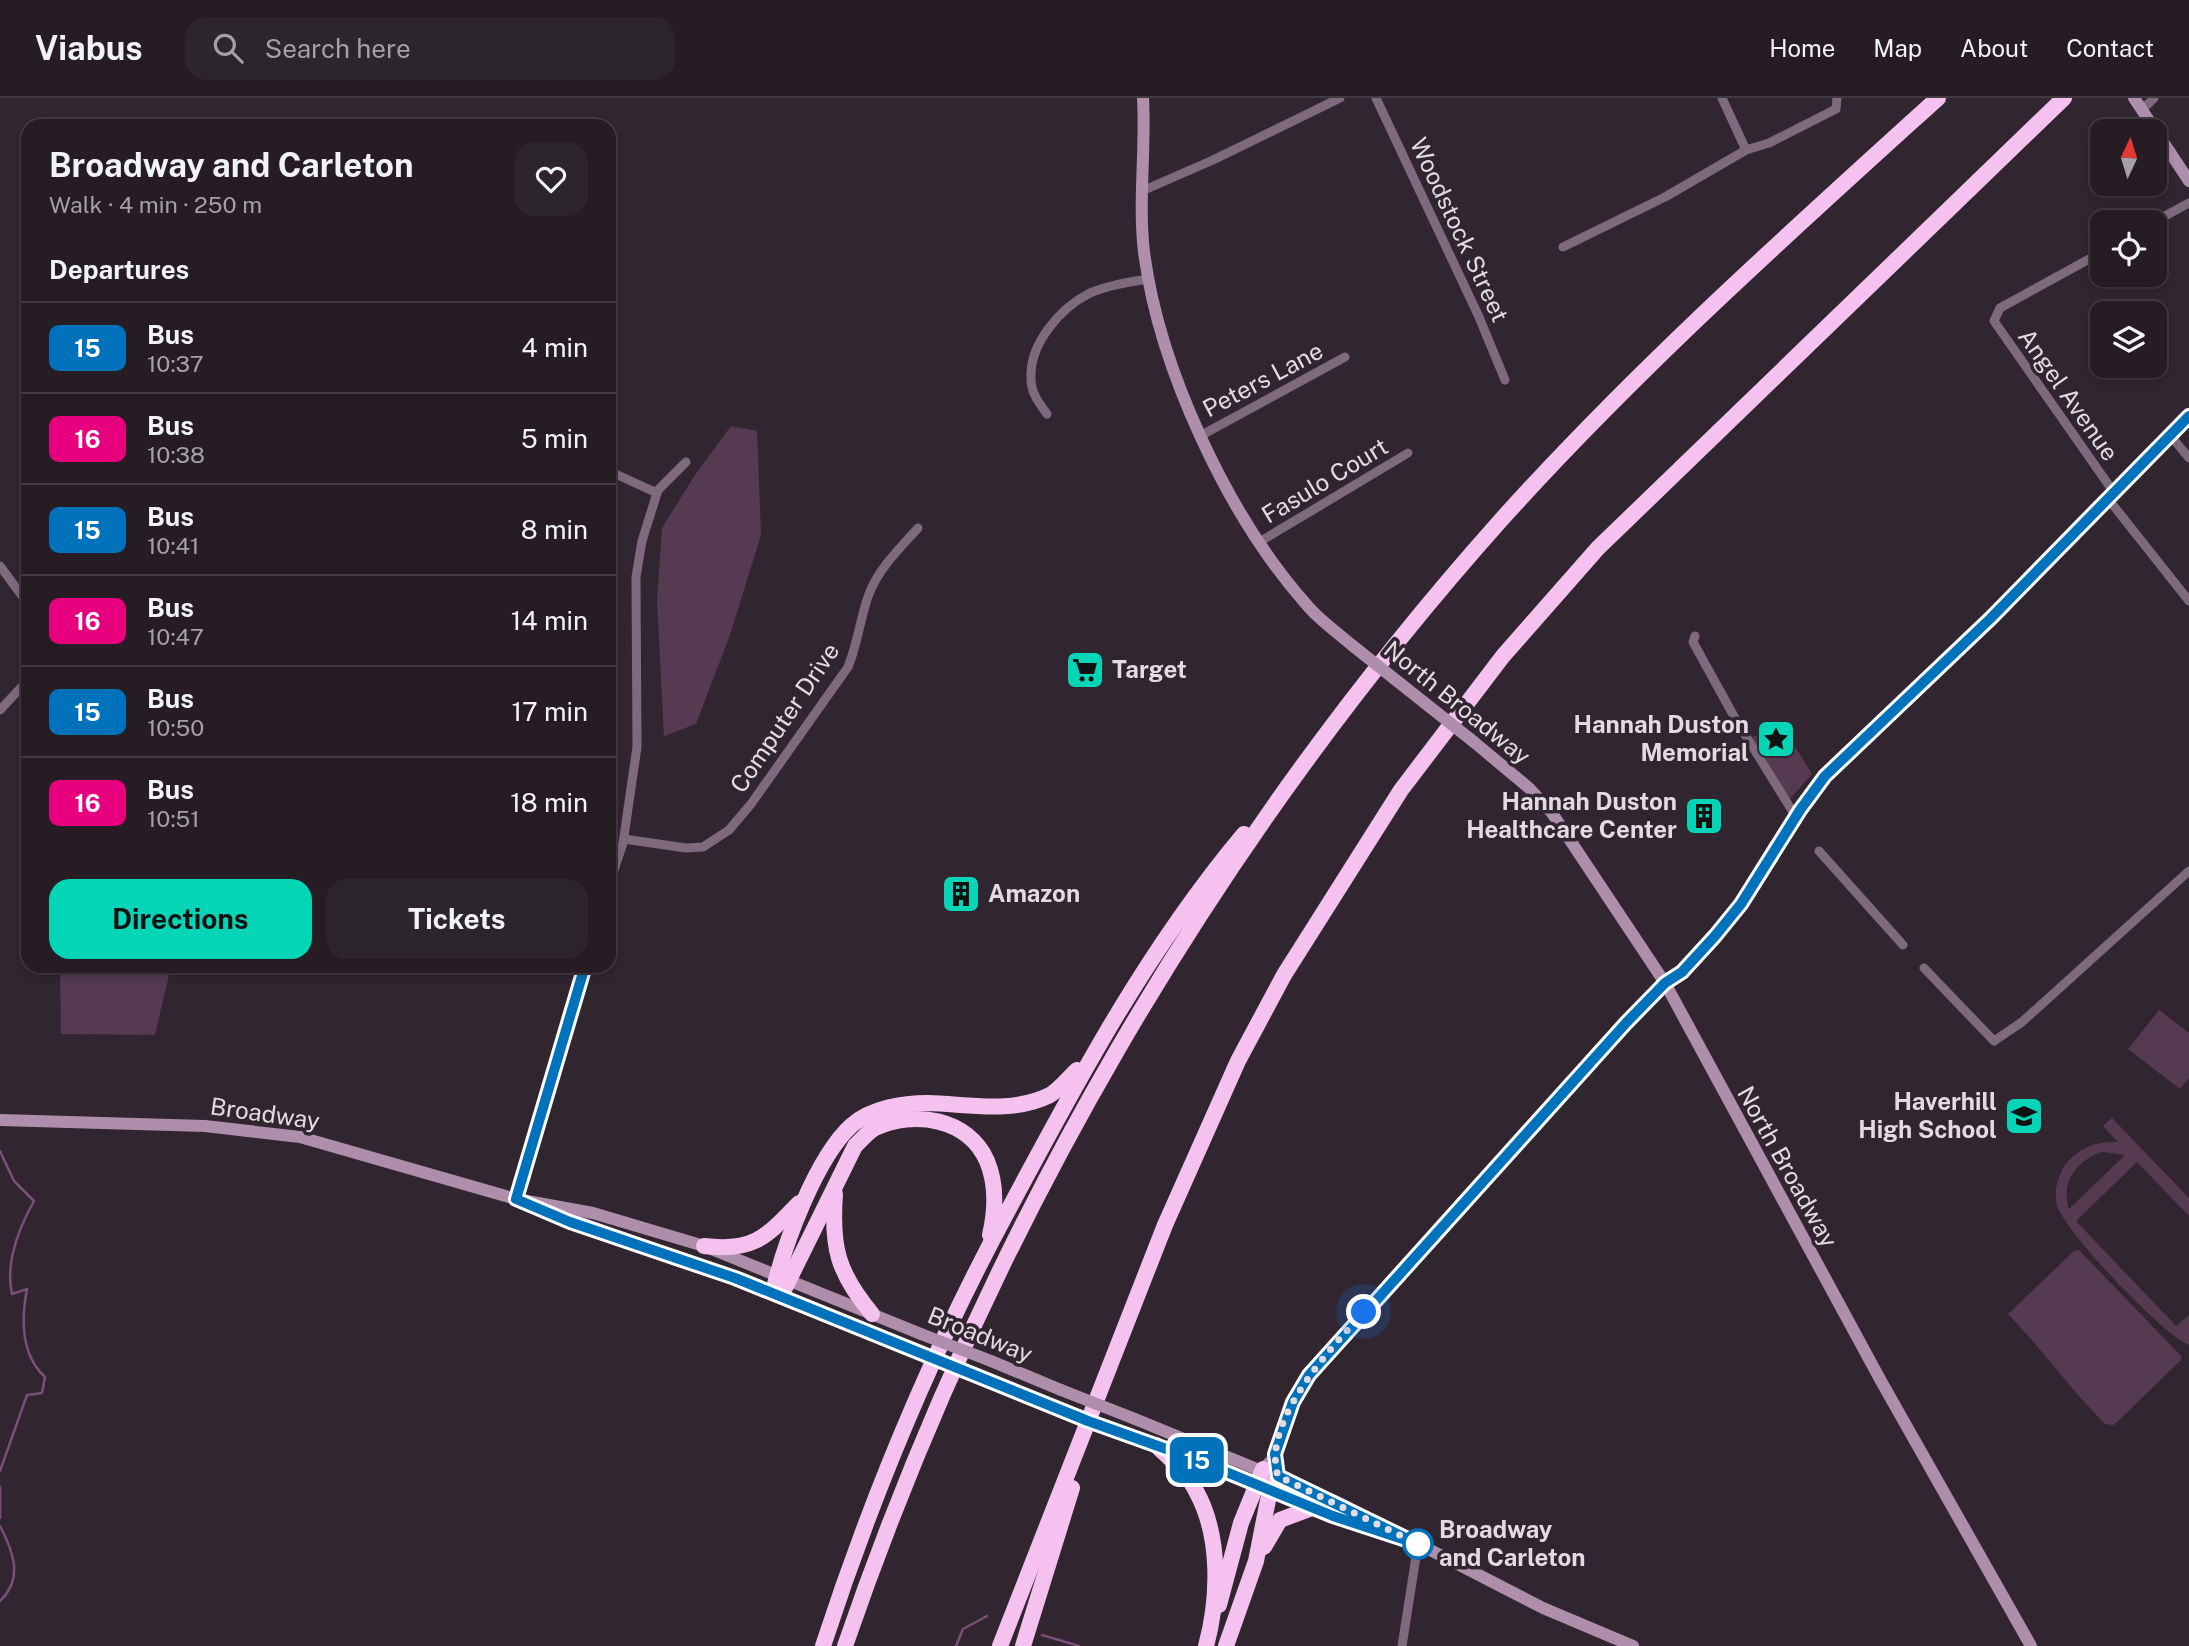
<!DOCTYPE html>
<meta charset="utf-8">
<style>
:root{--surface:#251c24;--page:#2d252c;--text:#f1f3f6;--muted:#a3a1a6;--line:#423a41;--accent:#03d5b6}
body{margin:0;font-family:"Public Sans",sans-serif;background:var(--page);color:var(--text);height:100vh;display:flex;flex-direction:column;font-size:26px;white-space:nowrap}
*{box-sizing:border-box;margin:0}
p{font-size:23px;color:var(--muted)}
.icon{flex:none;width:38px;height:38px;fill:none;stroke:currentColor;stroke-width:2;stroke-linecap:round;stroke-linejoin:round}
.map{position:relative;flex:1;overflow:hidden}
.side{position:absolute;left:21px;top:21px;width:595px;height:854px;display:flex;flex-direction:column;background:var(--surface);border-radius:21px;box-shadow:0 4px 10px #0003,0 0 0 2px var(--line)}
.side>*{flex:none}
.badge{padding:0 14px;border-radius:10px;font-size:24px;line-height:46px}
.needle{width:46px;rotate:4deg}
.tools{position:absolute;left:2090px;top:21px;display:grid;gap:14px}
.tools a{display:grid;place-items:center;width:77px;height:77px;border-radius:14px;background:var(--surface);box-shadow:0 4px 10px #0003,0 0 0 2px var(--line);font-size:35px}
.you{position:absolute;width:35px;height:35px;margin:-18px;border:5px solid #fff;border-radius:50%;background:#1a73e8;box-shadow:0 0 0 10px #1a73e833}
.map>.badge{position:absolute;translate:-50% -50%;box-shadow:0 0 0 4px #fff}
h2{padding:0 28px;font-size:26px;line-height:63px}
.round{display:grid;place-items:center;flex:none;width:74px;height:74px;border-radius:21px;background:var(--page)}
.headline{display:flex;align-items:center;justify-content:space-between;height:119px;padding:0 28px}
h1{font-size:33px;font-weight:700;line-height:52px}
.primary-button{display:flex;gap:14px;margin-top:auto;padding:14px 28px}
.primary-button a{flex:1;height:80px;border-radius:21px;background:var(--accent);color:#111;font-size:28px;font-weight:700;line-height:80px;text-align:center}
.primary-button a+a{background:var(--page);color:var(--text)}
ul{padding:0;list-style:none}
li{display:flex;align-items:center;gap:21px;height:91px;padding:0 28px;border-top:2px solid var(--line)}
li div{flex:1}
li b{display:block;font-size:26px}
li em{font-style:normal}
li .badge{min-width:77px;font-weight:700;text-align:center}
header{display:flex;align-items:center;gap:42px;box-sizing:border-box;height:98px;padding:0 35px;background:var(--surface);border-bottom:2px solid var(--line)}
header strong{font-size:33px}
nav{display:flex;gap:38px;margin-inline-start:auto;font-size:24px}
.search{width:490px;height:63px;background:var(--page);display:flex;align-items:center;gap:18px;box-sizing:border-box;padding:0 24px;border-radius:21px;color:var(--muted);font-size:26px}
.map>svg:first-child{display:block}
.green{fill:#553a52;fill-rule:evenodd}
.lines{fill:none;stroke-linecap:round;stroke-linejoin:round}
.stream{stroke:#7b4f78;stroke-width:2.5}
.street{stroke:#7e6a7c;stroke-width:9}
.secondary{stroke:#ae8eab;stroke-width:12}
.highway{stroke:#f5c2f0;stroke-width:16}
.secondary-bridge{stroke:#ae8eab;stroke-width:12}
.line-casing{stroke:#fff;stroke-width:16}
.line{stroke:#0072bc;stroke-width:10}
.walk{stroke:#e3dbe2;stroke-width:7;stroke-dasharray:0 12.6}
.stop-dot{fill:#fff;stroke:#0072bc;stroke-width:3.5}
.labels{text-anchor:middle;stroke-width:7;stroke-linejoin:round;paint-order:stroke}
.street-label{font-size:24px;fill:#e3dbe2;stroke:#312630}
.poi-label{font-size:24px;font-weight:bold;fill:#e3dbe2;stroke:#312630;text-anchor:end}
.stop-label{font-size:24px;font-weight:bold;fill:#e3dbe2;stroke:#312630;text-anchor:start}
</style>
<header>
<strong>Viabus</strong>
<div class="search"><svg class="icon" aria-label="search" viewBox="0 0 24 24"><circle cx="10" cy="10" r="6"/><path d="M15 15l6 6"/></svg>Search here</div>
<nav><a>Home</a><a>Map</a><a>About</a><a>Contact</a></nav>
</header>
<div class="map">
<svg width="2189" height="1548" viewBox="0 0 2189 1548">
<rect width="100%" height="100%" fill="#312630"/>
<g class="green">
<path d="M 731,328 L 757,333 L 761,437 L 730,537 L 696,626 L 664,638 L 657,502 L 662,430 L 695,377 Z"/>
<path d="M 1770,634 L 1786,634 L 1812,676 L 1790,701 L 1752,639 Z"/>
<path d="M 60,868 L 171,868 L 155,937 L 61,936 Z"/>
<path d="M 2159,912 L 2189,935 L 2189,980 L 2180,991 L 2128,951 Z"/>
<path d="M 2112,1020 L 2189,1100 L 2189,1118 L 2137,1064 L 2076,1123 L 2176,1228 L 2189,1217 L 2189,1247 C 2164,1238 2063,1132 2057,1107 C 2053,1092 2059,1073 2069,1062 C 2083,1048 2099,1043 2118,1044 L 2103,1028 ZM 2102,1054 L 2125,1057 L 2069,1111 C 2060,1085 2077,1062 2102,1054 Z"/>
<path d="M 2075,1152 L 2079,1152 L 2181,1258 L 2181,1262 L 2114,1327 L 2105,1326 C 2070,1291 2042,1251 2008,1216 Z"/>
</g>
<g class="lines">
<g class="stream">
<path d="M 0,1053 L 14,1083 L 34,1103 C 19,1130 5,1165 12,1196 L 27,1191 C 21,1222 21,1257 45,1279 L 42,1295 L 27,1297 L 0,1373"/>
<path d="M 0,1389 L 0,1420"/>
<path d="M 0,1428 C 13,1453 24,1480 0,1503"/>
<path d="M 1042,1537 L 1079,1548"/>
<path d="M 956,1548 L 963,1531 L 987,1518"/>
</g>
<g class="street">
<path d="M 1376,0 L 1479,219 L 1505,282"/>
<path d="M 1722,0 L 1746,52"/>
<path d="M 2142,12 L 2154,0"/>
<path d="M 1142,93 L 1213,62 L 1340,0"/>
<path d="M 2154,124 L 2189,105"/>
<path d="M 1563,149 L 1665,99 L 1746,52 L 1769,45 L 1836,11 L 1837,0"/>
<path d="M 2102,154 L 2000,210 L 1994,223 L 2115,396"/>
<path d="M 1047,316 C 1039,305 1031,295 1031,281 C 1029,246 1060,210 1090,195 C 1109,187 1129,184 1148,181"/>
<path d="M 2170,337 L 2189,360"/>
<path d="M 1200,338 L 1345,259"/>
<path d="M 609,373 L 657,395"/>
<path d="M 2109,402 L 2189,503"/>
<path d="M 1261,443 L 1408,355"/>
<path d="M 0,468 L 28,506"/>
<path d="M 1695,538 L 1693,544 L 1736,622 L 1796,719"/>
<path d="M 0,612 L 28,582"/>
<path d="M 624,741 L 686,750 L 703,749 L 729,732 L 751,706 L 848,569 C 858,545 860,520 869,496 C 879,470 900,450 918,430"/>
<path d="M 1819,753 L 1903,847"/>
<path d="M 609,787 L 623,745 L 637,649 L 636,479 L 642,443 L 658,392 L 686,364"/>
<path d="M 1924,870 L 1994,943 L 2022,924 L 2189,773"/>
<path d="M 516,1101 L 585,868"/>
<path d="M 1402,1548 L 1418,1446"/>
</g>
<g class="secondary">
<path d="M 1143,0 C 1146,51 1138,103 1144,154 C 1159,270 1228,418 1306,506 C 1319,522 1338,535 1353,548"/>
<path d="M 2134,0 L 2189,83"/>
<path d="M 1474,644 L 1529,690 L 1552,715 L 1665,885 L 1881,1283 L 2031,1548"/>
<path d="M 0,1022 L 205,1028 L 300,1039 L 516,1101 L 593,1115 L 704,1148 L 921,1236"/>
<path d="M 536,1109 L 735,1180 L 908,1250"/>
<path d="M 991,1263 L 1061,1292"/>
<path d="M 983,1280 L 1055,1309"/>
<path d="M 1135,1321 L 1337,1404 L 1543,1510 L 1633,1548"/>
<path d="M 1131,1338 L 1387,1436"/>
<path d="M 1263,1371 L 1273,1361 L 1293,1304 L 1309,1277 L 1626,925 L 1665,885 L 1682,874 L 1715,838 L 1741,806 L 1800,712 L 1825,678 L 1954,556 L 2189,318"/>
</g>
<g class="highway">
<path d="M 835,1096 C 831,1150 838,1175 872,1216"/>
<path d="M 704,1148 C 754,1154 766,1139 799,1105"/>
<path d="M 773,1195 C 783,1149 816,1059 852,1027 C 872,1010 903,1005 928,1005 C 968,1006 1012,1016 1050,997 C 1060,991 1069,979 1077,972"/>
<path d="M 781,1198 L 855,1048 C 861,1042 868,1034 875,1030 C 914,1012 968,1020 987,1063 C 997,1087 996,1111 990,1137"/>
<path d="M 1156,1347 C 1170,1361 1187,1375 1196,1393 C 1221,1438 1219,1500 1206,1548"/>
<path d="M 1264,1449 L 1280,1422 L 1312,1410"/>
<path d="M 1219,1507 L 1241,1425 L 1263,1371"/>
<path d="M 823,1548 C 871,1401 931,1256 1004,1120 C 1076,985 1146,853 1244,736"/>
<path d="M 845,1548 C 987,1135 1210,748 1501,422 C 1637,271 1788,136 1938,0"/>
<path d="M 1000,1548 L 1165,1127 L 1238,963 L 1284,877 L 1401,692 L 1503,558 L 1598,450 L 2064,0"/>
<path d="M 1023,1548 L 1072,1390"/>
<path d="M 1226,1548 L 1256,1463 L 1268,1402 L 1278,1378"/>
</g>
<g class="secondary-bridge">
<path d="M 1353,548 L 1474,644"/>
<path d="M 921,1236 L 991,1263"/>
<path d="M 908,1250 L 983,1280"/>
<path d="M 1061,1292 L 1135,1321"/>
<path d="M 1055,1309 L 1131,1338"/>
</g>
</g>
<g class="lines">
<defs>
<path id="line" d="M 585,868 L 516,1101 L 570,1124 L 735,1180 L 1088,1323 L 1197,1362 L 1333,1418 L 1418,1446 L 1278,1378 L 1275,1356 L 1293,1304 L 1309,1277 L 1626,925 L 1665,885 L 1682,874 L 1715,838 L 1741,806 L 1800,712 L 1825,678 L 1991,520 L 2189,318"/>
</defs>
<use href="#line" class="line-casing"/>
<use href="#line" class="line"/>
<path class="walk" d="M 1364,1214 C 1330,1251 1261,1324 1278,1378 L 1418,1446"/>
</g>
<defs>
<symbol id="supermarket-square" viewBox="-11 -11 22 22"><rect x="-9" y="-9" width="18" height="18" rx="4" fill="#03d5b6" stroke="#312630"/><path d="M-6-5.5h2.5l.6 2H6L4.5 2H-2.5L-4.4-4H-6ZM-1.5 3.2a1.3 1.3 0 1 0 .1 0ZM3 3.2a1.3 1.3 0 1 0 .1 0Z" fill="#111"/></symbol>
<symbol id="sight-square" viewBox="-11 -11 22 22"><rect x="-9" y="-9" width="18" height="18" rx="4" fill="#03d5b6" stroke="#312630"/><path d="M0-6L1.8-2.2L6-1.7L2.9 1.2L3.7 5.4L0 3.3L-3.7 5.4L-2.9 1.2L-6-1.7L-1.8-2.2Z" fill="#111"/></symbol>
<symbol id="building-square" viewBox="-11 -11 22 22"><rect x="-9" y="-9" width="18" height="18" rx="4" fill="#03d5b6" stroke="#312630"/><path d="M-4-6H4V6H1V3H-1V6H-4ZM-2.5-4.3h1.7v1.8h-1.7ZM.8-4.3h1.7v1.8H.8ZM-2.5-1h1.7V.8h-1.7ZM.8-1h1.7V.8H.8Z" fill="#111"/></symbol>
<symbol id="school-square" viewBox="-11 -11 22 22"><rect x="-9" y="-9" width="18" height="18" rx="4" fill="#03d5b6" stroke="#312630"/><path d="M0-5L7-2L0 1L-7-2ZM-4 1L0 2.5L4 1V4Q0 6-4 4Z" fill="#111"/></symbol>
</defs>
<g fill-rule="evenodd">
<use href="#supermarket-square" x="1063" y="550" width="44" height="44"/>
<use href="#sight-square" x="1754" y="619" width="44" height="44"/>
<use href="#building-square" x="1682" y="696" width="44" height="44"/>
<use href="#building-square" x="939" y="774" width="44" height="44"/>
<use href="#school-square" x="2002" y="996" width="44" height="44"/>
</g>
<circle class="stop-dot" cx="1418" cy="1446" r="14"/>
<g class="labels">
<g class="street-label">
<text transform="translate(1459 132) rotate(65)" y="8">Woodstock Street</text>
<text transform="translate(1263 282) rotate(-28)" y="8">Peters Lane</text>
<text transform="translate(2068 297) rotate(55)" y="8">Angel Avenue</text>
<text transform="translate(1325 383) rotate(-31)" y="8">Fasulo Court</text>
<text transform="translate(1457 605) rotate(39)" y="8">North Broadway</text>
<text transform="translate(785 620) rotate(-56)" y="8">Computer Drive</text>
<text transform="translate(265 1016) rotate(8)" y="8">Broadway</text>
<text transform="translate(1787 1069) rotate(61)" y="8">North Broadway</text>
<text transform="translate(980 1237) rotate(22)" y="8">Broadway</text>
</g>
<g class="poi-label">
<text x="1112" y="580" text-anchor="start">Target</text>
<text x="1749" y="635">Hannah Duston<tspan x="1749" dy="28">Memorial</tspan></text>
<text x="1677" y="712">Hannah Duston<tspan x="1677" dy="28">Healthcare Center</tspan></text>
<text x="988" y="804" text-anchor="start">Amazon</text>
<text x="1997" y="1012">Haverhill<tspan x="1997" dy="28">High School</tspan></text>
</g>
<g class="stop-label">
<text x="1439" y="1440">Broadway<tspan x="1439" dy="28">and Carleton</tspan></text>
</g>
</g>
</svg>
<div class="tools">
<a><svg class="needle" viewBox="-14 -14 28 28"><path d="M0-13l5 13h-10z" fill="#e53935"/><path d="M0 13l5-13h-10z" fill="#a3a1a6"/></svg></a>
<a><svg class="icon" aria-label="locate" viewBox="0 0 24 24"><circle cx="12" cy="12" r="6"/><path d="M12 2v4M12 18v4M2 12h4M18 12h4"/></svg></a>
<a><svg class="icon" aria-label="layers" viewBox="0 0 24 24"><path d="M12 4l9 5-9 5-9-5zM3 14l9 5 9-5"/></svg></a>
</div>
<div class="you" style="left:1364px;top:1214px"></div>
<b class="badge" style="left:1197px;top:1362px;background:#0072bc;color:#fff">15</b>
<section class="side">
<div class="headline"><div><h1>Broadway and Carleton</h1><p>Walk · 4 min · 250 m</p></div><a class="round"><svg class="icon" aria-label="heart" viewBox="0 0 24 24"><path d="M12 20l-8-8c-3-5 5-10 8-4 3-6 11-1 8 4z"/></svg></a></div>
<h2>Departures</h2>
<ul>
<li><span class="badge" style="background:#0072bc;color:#fff">15</span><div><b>Bus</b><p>10:37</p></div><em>4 min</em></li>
<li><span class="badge" style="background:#e6007e;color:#fff">16</span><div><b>Bus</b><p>10:38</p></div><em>5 min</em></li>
<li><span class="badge" style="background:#0072bc;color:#fff">15</span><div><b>Bus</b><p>10:41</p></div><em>8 min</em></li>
<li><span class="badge" style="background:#e6007e;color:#fff">16</span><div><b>Bus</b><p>10:47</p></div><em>14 min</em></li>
<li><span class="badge" style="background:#0072bc;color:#fff">15</span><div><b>Bus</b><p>10:50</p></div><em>17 min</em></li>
<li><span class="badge" style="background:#e6007e;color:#fff">16</span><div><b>Bus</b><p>10:51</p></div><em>18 min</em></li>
</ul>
<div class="primary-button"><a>Directions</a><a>Tickets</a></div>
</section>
</div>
